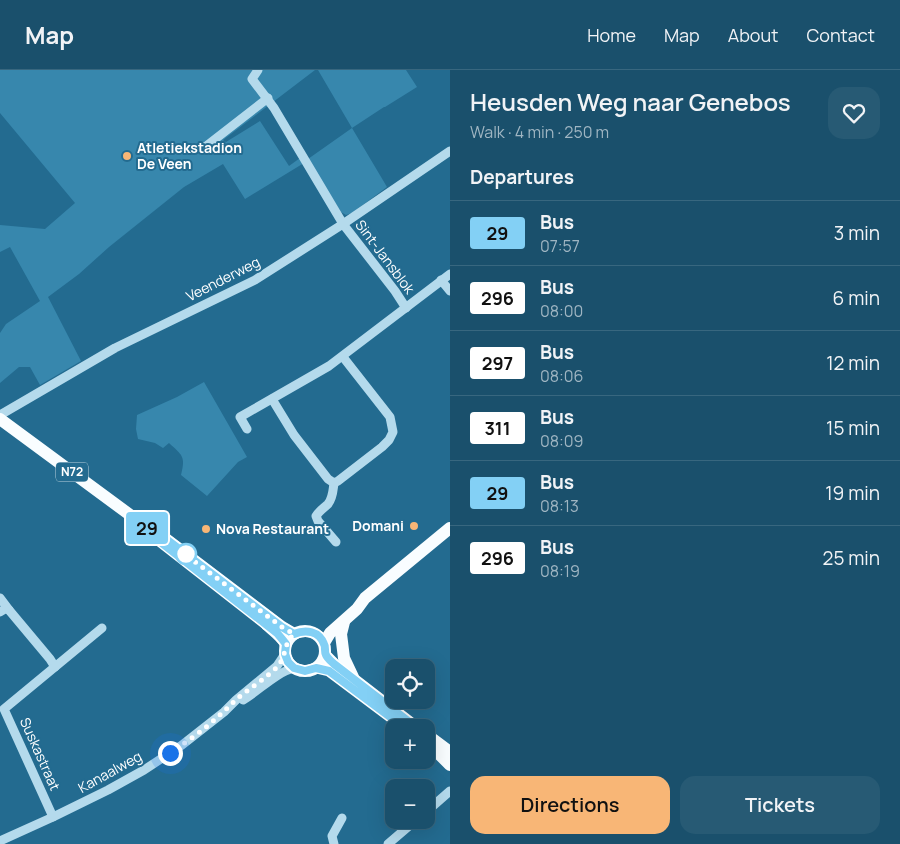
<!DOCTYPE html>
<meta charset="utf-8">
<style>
:root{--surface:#1a506c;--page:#275a74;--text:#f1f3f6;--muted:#9fb5c2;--line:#38677f;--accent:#f8b676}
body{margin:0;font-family:Manrope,sans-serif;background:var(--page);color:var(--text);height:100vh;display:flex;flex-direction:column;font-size:19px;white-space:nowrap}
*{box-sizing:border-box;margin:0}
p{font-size:16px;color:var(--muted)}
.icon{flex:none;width:28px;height:28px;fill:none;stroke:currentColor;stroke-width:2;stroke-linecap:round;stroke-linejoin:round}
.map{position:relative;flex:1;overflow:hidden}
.sheet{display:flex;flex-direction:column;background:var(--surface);width:450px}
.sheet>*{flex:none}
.badge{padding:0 10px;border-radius:4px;font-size:18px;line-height:32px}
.buttons{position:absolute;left:385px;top:589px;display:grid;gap:10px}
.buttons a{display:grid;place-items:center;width:50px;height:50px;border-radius:10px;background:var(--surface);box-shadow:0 5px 20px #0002,0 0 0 1px var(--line);font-size:25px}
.you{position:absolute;width:25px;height:25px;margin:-12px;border:4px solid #fff;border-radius:50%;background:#1a73e8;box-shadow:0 0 0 8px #1a73e833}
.map>.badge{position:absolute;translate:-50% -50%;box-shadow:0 0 0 2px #fff}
h2{padding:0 20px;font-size:19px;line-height:45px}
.round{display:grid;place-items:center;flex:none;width:52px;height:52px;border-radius:15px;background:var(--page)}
.summary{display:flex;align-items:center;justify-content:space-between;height:85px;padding:0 20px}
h1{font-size:24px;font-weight:600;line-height:38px}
.action{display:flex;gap:10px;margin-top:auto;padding:10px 20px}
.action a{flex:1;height:58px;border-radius:15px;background:var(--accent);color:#111;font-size:20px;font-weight:600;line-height:58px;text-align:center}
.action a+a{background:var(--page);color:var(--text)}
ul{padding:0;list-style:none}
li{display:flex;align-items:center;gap:15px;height:65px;padding:0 20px;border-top:1px solid var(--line)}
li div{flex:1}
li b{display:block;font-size:19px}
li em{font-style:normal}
li .badge{min-width:55px;font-weight:700;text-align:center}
header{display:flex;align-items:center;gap:30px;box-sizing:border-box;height:70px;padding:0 25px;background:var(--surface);border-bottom:1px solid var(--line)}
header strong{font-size:24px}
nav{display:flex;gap:28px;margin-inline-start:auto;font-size:18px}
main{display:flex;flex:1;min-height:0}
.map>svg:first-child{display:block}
.green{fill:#3787ad}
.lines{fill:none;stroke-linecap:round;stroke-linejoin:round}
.minor{stroke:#b4daec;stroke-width:9}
.major{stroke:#f9fdff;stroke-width:12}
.line-casing{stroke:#fff;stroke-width:11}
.line{stroke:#83d0f5;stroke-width:8}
.walk{stroke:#fff;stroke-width:5;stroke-dasharray:0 9}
.poi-dot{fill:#f8b676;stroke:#236b90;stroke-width:2}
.stop-dot{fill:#fff;stroke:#83d0f5;stroke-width:2.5}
.labels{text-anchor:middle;stroke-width:4;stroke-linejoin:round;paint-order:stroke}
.shield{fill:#236b90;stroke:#bdd3de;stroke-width:1}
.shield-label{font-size:12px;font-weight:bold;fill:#fff}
.poi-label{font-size:14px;font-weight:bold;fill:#fff;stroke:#236b90;text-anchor:start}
.street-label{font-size:14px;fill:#fff;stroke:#236b90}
</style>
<header>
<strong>Map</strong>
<nav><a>Home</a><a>Map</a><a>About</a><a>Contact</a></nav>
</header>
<main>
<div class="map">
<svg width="450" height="774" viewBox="0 0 450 774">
<rect width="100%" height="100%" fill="#236b90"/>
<g class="green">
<path d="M 0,0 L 315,0 L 223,70 L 226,72 L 260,51 L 289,96 L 300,88 L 304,93 L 245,129 L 223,94 L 184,117 L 109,177 L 79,204 L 48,227 L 81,291 L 40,315 L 30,297 L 19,297 L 0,313 L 0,263 L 6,254 L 40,231 L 10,177 L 0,182 L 0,155 L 45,159 L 75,133 L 0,43 Z"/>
<path d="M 318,0 L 406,0 L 417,17 L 385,37 L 384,37 L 352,58 L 387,117 L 352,143 L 346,145 L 341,142 L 308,89 L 352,58 Z"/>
<path d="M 204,312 L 247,387 L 238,392 L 207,426 L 181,405 C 186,386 182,385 169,373 L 163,378 L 155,373 L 138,369 L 136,359 L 137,345 L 177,327 Z"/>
</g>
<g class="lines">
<g class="minor">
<path d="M 258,0 L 252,9 L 274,38 L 343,154 L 395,221 L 406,238"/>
<path d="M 205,77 L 268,28"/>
<path d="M 441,210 L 450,221"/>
<path d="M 272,329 L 294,365 L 328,409 L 334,413 L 338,411 L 382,377 L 389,370 L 393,362 L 390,347 L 343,287"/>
<path d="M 0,345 L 115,278 L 255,210 L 343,154 L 450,81"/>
<path d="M 247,359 L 240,347 L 329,296 L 450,204"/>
<path d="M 334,413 C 333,420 333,428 328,434 C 324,438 319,441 316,446 L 318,451 L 336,472"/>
<path d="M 0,528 L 9,540"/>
<path d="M 0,542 L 5,539 L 9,540 L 50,589 L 55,597"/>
<path d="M 243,630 C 260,620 275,603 294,598"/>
<path d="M 426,742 L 450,721"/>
<path d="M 53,747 L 4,639 L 102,558"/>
<path d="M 0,771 L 53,747 L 108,720 L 144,700 L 182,675 L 224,642 L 236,630 L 277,596 L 285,584"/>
<path d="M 334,774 L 332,766 L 342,748"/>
<path d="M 388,774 L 416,750"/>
</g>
<g class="major">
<path d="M 0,349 L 145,456 L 162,466 L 282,557 L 294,564"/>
<path d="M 344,552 L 341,564 L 344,588 L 353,607"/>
<path d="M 267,555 C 274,561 281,566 286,574"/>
<circle cx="305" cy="581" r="20"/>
<path d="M 324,573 L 330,563 L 357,539 L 365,528 L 450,458"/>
<path d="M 325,585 L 334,594 L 417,658"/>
<path d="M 426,664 L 450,682"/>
<path d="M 426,674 L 437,682 L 450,695"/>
</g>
</g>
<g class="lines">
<defs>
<path id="line" d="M 405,658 L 329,601 L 316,598 L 305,601 L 294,598 L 288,592 L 285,584 L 286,574 L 282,569 L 277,563 L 158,470 L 145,456 L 162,466 L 282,557 L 294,564 C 306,559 319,561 324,574 C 326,577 324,582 326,585 C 327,588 332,592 334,594 L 417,658"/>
</defs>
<use href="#line" class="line-casing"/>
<use href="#line" class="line"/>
<path class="walk" d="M 170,683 C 188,671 208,657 224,641 C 229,637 233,632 238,628 C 250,618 266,608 277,597 C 287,586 283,574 294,564 L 282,557 L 182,482 L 186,484"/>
</g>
<g class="poi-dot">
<circle cx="127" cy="86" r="5"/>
<circle cx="414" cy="456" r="5"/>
<circle cx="206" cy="459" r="5"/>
</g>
<circle class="stop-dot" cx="186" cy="484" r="10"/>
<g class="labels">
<rect class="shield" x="56" y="392.5" width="32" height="19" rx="4"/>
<g class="shield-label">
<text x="72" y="406">N72</text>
</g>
<g class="poi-label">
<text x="137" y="83">Atletiekstadion<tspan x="137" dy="16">De Veen</tspan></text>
<text x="404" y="461" text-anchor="end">Domani</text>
<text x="216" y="464">Nova Restaurant</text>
</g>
<g class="street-label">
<text transform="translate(385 187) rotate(53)" y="5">Sint-Jansblok</text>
<text transform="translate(223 209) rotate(-27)" y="5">Veenderweg</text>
<text transform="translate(40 684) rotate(66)" y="5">Suskastraat</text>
<text transform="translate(110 702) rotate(-29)" y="5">Kanaalweg</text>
</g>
</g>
</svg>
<div class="buttons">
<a><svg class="icon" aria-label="locate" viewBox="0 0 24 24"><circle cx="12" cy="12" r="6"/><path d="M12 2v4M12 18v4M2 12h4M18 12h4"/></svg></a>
<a>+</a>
<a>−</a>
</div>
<div class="you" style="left:170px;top:683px"></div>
<b class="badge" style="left:147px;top:458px;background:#83d0f5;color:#111">29</b>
</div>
<section class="sheet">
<div class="summary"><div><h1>Heusden Weg naar Genebos</h1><p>Walk · 4 min · 250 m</p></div><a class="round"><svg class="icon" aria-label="heart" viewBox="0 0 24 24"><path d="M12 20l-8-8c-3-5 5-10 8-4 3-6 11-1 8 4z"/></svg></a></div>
<h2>Departures</h2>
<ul>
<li><span class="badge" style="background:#83d0f5;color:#111">29</span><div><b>Bus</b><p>07:57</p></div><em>3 min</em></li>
<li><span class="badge" style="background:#fff;color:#111">296</span><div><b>Bus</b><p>08:00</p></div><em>6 min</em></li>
<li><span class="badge" style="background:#fff;color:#111">297</span><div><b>Bus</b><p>08:06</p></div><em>12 min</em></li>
<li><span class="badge" style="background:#fff;color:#111">311</span><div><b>Bus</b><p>08:09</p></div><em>15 min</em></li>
<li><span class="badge" style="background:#83d0f5;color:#111">29</span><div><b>Bus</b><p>08:13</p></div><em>19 min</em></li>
<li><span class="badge" style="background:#fff;color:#111">296</span><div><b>Bus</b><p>08:19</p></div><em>25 min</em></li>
</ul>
<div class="action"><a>Directions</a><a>Tickets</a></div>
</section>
</main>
